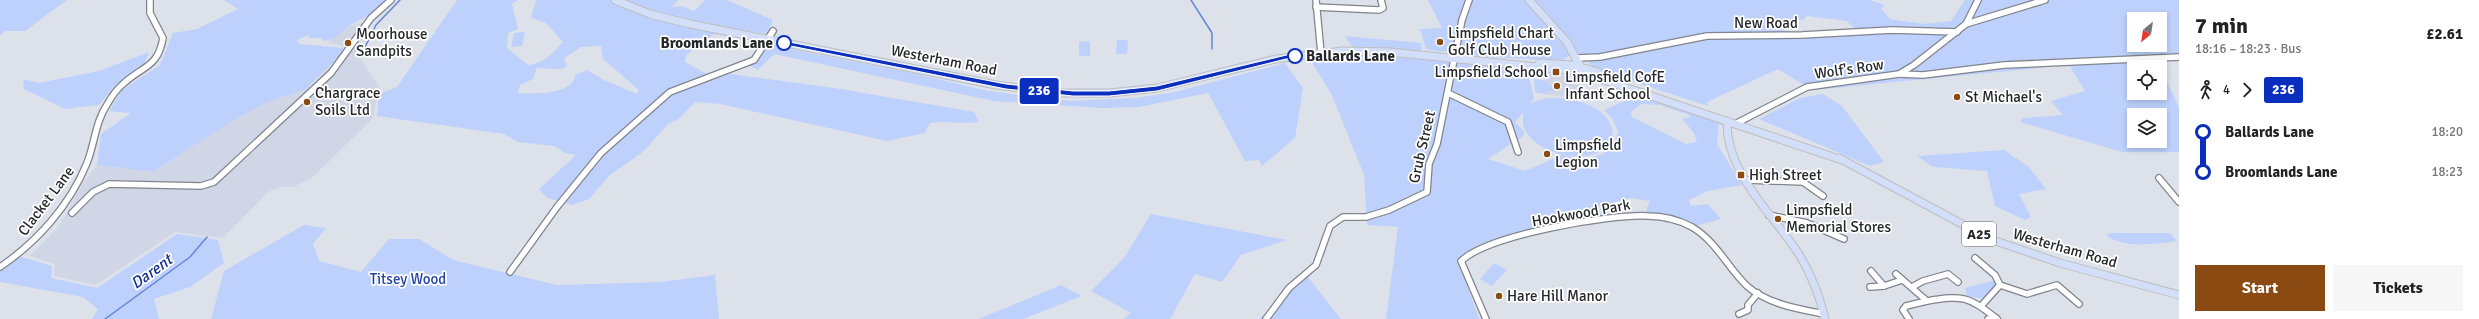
<!DOCTYPE html>
<meta charset="utf-8">
<style>
:root{--surface:#fff;--page:#f6f6f6;--text:#222;--muted:#767676;--accent:#8a4a12}
body{margin:0;font-family:Signika,sans-serif;background:var(--page);color:var(--text);height:100vh;display:flex;flex-direction:column;font-size:15px;white-space:nowrap}
*{box-sizing:border-box;margin:0}
p{font-size:13px;color:var(--muted)}
.icon{flex:none;width:22px;height:22px;fill:none;stroke:currentColor;stroke-width:2;stroke-linecap:round;stroke-linejoin:round}
.map{position:relative;flex:1;overflow:hidden}
.side{display:flex;flex-direction:column;background:var(--surface);width:300px}
.side>*{flex:none}
.badge{padding:0 8px;border-radius:3px;font-size:14px;line-height:26px}
.needle{width:26px;rotate:210deg}
.buttons{position:absolute;left:2127px;top:12px;display:grid;gap:8px}
.buttons a{display:grid;place-items:center;width:40px;height:40px;border-radius:0px;background:var(--surface);box-shadow:0 2px 6px #0003;font-size:20px}
.map>.badge{position:absolute;translate:-50% -50%;box-shadow:0 0 0 2px #fff}
.legs{display:flex;align-items:center;gap:6px;height:44px;padding:0 16px;font-size:13px}
.legs p{margin-inline-start:auto}
.headline{display:flex;align-items:center;justify-content:space-between;height:68px;padding:0 16px}
h1{font-size:22px;font-weight:700;line-height:30px}
.action{display:flex;gap:8px;margin-top:auto;padding:8px 16px}
.action a{flex:1;height:46px;border-radius:0px;background:var(--accent);color:#fff;font-size:16px;font-weight:700;line-height:46px;text-align:center}
.action a+a{background:var(--page);color:var(--text)}
ul{padding:0 16px;list-style:none}
li{display:flex;align-items:center;gap:14px;height:40px;font-size:15px}
li i{display:grid;place-items:center;width:6px;height:100%;margin:0 5px;background:currentColor}
li i::after{content:'';width:10px;height:10px;margin:-5px;border:3px solid;border-radius:50%;background:var(--surface)}
li p{margin-inline-start:auto}
li:first-child i{background:linear-gradient(#0000 50%,currentColor 0)}
li:last-child i{background:linear-gradient(currentColor 50%,#0000 0)}
main{display:flex;flex:1;min-height:0}
.map>svg:first-child{display:block}
.built{fill:#d0d6e6}
.green{fill:#bed1fc;fill-rule:evenodd}
.lines{fill:none;stroke-linecap:round;stroke-linejoin:round}
.stream{stroke:#6486d8;stroke-width:1.5}
.minor-casing{stroke:#81848c;stroke-width:8}
.major-casing{stroke:#bebebf;stroke-width:9}
.minor{stroke:#fff;stroke-width:5.5}
.major{stroke:#d3dff8;stroke-width:7}
.line-1{fill:#0a2ebe;stroke:#fff}
.poi-dot{fill:#8a4a12;stroke:#fff;stroke-width:1.5}
.stop-1-dot{fill:#fff;stroke:#0a2ebe;stroke-width:2}
.labels{text-anchor:middle;stroke-width:3.5;stroke-linejoin:round;paint-order:stroke}
.shield{fill:#fff;stroke:#67686b;stroke-width:1}
.shield-label{font-size:14px;font-weight:bold;fill:#26272b}
.street-label{font-size:15px;fill:#26272b;stroke:#fff}
.poi-label{font-size:15px;fill:#26272b;stroke:#fff;text-anchor:start}
.stop-label{font-size:15px;font-weight:bold;fill:#26272b;stroke:#fff;text-anchor:end}
.park-label{font-size:15px;fill:#2545a5;stroke:#fff}
.water-label{font-size:16px;font-style:italic;fill:#16308f;stroke:#fff}
</style>
<main>
<div class="map">
<svg width="2179" height="319" viewBox="0 0 2179 319">
<rect width="100%" height="100%" fill="#dde1ea"/>
<g class="built">
<path d="M 375,20 L 354,48 L 381,90 L 378,93 L 373,118 L 311,179 L 293,187 L 280,187 L 268,192 L 223,238 L 175,232 L 96,285 L 54,276 L 55,264 L 30,256 L 60,225 L 82,185 L 97,165 L 153,172 L 237,118 L 266,103 L 309,88 L 349,47 L 327,43 L 349,26 Z"/>
<path d="M 1543,71 L 1583,74 L 1578,91 L 1582,93 L 1581,99 L 1536,93 L 1534,79 L 1544,80 Z"/>
</g>
<g class="green">
<path d="M 0,0 L 67,0 L 25,31 L 6,31 L 0,35 Z"/>
<path d="M 224,0 L 386,0 L 372,14 L 350,25 L 333,39 L 323,41 L 321,38 L 309,38 L 309,35 L 297,40 L 299,44 L 343,48 L 345,51 L 309,86 L 309,88 L 266,103 L 237,118 L 153,172 L 97,165 L 101,134 L 131,113 L 109,111 L 122,90 L 160,65 L 173,33 L 197,29 L 238,9 Z"/>
<path d="M 457,0 L 518,0 L 512,4 L 518,29 L 508,33 L 507,48 L 528,65 C 542,64 554,53 563,42 L 546,23 L 531,18 L 536,0 L 679,0 L 671,7 L 682,6 L 694,11 L 705,0 L 727,0 L 773,20 L 767,34 L 746,31 L 741,38 L 714,34 L 686,55 L 685,62 L 709,75 L 731,74 L 841,89 L 974,112 L 979,122 C 962,124 946,121 930,123 L 925,133 L 887,141 L 720,104 L 695,102 L 679,119 L 668,124 L 644,151 L 610,175 L 589,199 L 572,205 L 547,198 L 539,189 L 576,155 L 565,153 L 554,146 L 518,142 L 504,134 L 377,116 L 379,94 L 397,87 ZM 601,46 L 603,59 L 639,90 L 637,94 L 604,80 L 587,70 L 575,75 C 573,95 533,94 518,93 L 520,85 L 533,79 L 537,68 L 561,69 L 567,67 L 564,58 L 581,47 Z"/>
<path d="M 1428,0 L 1870,0 L 1885,5 L 1881,9 L 1890,19 L 1924,24 L 1951,21 L 1965,0 L 2179,0 L 2179,55 L 2156,56 L 2179,108 L 2179,152 L 2122,152 L 2020,122 L 2023,118 L 2063,115 L 2051,101 L 2085,91 L 2069,65 L 1823,89 L 1807,87 L 1778,69 L 1707,102 L 1708,106 L 1594,69 L 1581,54 L 1569,56 L 1561,61 L 1468,56 L 1467,52 C 1452,52 1441,53 1426,49 L 1420,29 L 1442,28 ZM 1807,16 L 1847,21 L 1854,28 L 1868,34 C 1838,37 1793,43 1770,21 L 1803,20 ZM 2134,19 L 2160,19 L 2160,45 L 2134,45 ZM 2148,61 L 2152,67 L 2160,67 L 2160,93 L 2134,93 L 2134,75 L 2128,62 ZM 2134,115 L 2160,115 L 2160,141 L 2134,141 Z"/>
<path d="M 525,32 L 522,46 L 511,47 L 514,33 Z"/>
<path d="M 1345,36 L 1421,43 L 1422,57 L 1527,69 L 1534,98 L 1530,104 C 1555,88 1624,105 1611,143 C 1591,167 1537,156 1524,128 C 1522,122 1523,117 1523,113 L 1515,122 L 1524,132 L 1523,136 L 1488,159 L 1525,171 L 1562,155 L 1587,159 L 1603,154 L 1614,144 L 1618,131 L 1613,120 L 1604,110 L 1631,98 L 1620,88 L 1715,119 L 1719,123 L 1717,144 L 1742,185 L 1708,191 L 1689,200 L 1691,206 L 1708,204 L 1721,219 L 1691,227 L 1645,214 L 1650,201 L 1630,198 L 1597,207 L 1604,217 L 1477,248 L 1466,262 L 1460,264 L 1479,319 L 1386,319 L 1398,227 L 1367,225 L 1364,175 L 1331,93 L 1309,58 L 1356,52 ZM 1641,104 L 1660,105 L 1689,115 L 1690,117 L 1682,119 L 1694,133 L 1697,142 L 1686,144 L 1632,117 L 1631,112 Z"/>
<path d="M 1117,40 L 1128,40 L 1127,54 L 1116,54 Z"/>
<path d="M 1090,41 L 1090,56 L 1079,56 L 1079,42 Z"/>
<path d="M 768,45 L 912,73 L 988,91 L 1069,101 L 1136,98 L 1175,92 L 1285,63 L 1303,88 L 1295,138 L 1262,166 L 1259,160 L 1245,161 L 1208,93 L 1139,107 L 1102,108 L 994,101 L 774,54 L 758,70 L 748,65 L 757,61 Z"/>
<path d="M 149,52 L 143,67 L 113,88 L 99,105 L 65,109 L 24,89 L 23,79 L 39,83 L 99,71 Z"/>
<path d="M 1534,79 L 1547,81 L 1547,84 L 1552,87 L 1553,91 L 1548,91 L 1548,94 L 1535,92 Z"/>
<path d="M 1823,94 L 1842,106 L 1884,162 L 1870,166 L 1759,119 L 1800,98 Z"/>
<path d="M 2004,150 L 2029,167 L 2046,189 L 2019,194 L 2031,217 L 2025,220 L 1995,206 L 1987,171 L 1933,167 L 1917,156 Z"/>
<path d="M 1151,214 L 1287,240 L 1241,255 L 1222,282 L 1195,274 L 1170,319 L 1123,319 L 1131,313 L 1091,291 L 1124,258 Z"/>
<path d="M 304,225 L 326,228 L 313,244 L 319,261 L 361,272 L 389,239 L 419,239 L 453,260 L 557,285 L 661,282 L 715,275 L 719,319 L 211,319 L 224,271 Z"/>
<path d="M 2111,233 L 2170,233 L 2177,241 C 2157,244 2123,249 2106,235 Z"/>
<path d="M 177,234 L 218,240 L 224,263 L 190,287 L 154,299 L 159,319 L 92,319 L 98,309 L 83,297 L 0,282 L 0,267 L 15,255 L 52,266 L 51,278 L 97,288 Z"/>
<path d="M 1494,263 L 1507,270 L 1492,286 L 1480,279 Z"/>
<path d="M 1308,277 L 1341,319 L 1259,319 Z"/>
<path d="M 1996,280 L 1998,283 L 1986,299 L 1967,296 L 1965,288 Z"/>
<path d="M 1061,285 L 1082,296 L 1023,319 L 979,319 Z"/>
</g>
<g class="lines">
<g class="stream">
<path d="M 1191,0 L 1212,33 L 1212,49"/>
<path d="M 361,55 L 376,25 L 400,0"/>
<path d="M 105,319 L 190,257 L 207,237"/>
</g>
<defs>
<g id="minor">
<path d="M 1316,0 L 1321,53"/>
<path d="M 1316,7 L 1379,10 L 1383,8 L 1381,0"/>
<path d="M 1966,24 L 2045,0"/>
<path d="M 1578,58 L 1600,57 L 1707,36 L 1802,35 L 1892,30 L 1957,32"/>
<path d="M 1899,74 L 1923,75 L 2004,65 L 2179,57"/>
<path d="M 1448,93 L 1508,122 L 1518,152"/>
<path d="M 1735,124 L 1807,87 L 1899,74 L 1914,65 L 1966,24 L 1978,0"/>
<path d="M 2159,178 L 2179,202"/>
<path d="M 1747,180 L 1803,182 L 1823,196"/>
<path d="M 72,213 L 93,192 L 109,184 L 201,186 L 214,182 L 331,73 L 371,18 L 391,0"/>
<path d="M 1769,215 L 1807,223 L 1844,239"/>
<path d="M 1975,258 L 1995,275 L 2000,285"/>
<path d="M 0,267 C 37,242 70,205 87,163 C 95,143 95,122 108,103 C 112,96 117,89 123,84 C 142,66 158,68 163,38 L 150,13 L 150,0"/>
<path d="M 1871,271 L 1884,286 L 1902,280"/>
<path d="M 510,272 L 557,207 L 601,153 L 670,92 L 754,60 L 773,31"/>
<path d="M 1896,274 L 1927,301 C 1963,295 1968,296 1997,319"/>
<path d="M 1870,287 L 1884,286"/>
<path d="M 1912,287 L 1923,281 L 1948,274 L 1958,282"/>
<path d="M 1982,305 L 2000,285 L 2027,294 L 2057,285 L 2079,304"/>
<path d="M 1739,314 L 1748,310 L 1748,305 L 1758,293"/>
<path d="M 1266,319 L 1289,288 L 1316,265 L 1330,226 L 1343,217 L 1366,217 L 1389,210 L 1427,192 L 1429,164 L 1437,144 L 1462,20 L 1469,0"/>
<path d="M 1486,319 L 1461,261 C 1489,235 1608,214 1648,216 C 1662,216 1679,220 1692,227 C 1717,242 1727,267 1747,286 C 1767,304 1799,309 1824,314"/>
<path d="M 1909,319 L 1903,310 L 1906,306 L 1927,301"/>
<path d="M 1988,319 L 1996,318"/>
</g>
<g id="major">
<path d="M 615,0 L 650,14 L 690,24 L 996,85 L 1061,93 L 1109,93 L 1157,88 L 1276,59 L 1343,51 L 1390,52 L 1577,71 L 1842,160"/>
<path d="M 1529,0 L 1567,42 L 1582,70"/>
<path d="M 1539,63 L 1573,65 L 1598,72"/>
<path d="M 1727,121 C 1726,175 1773,213 1800,256 C 1812,276 1820,297 1825,319"/>
<path d="M 1839,158 L 1990,239 L 2060,263 L 2179,295"/>
</g>
</defs>
<use href="#minor" class="minor-casing"/>
<use href="#major" class="major-casing"/>
<use href="#minor" class="minor"/>
<use href="#major" class="major"/>
</g>
<path class="line-1" d="M 784,41 L 1006,84 L 1073,91 L 1109,91 L 1157,86 L 1295,53 L 1298,56 L 1157,91 L 1109,96 L 1073,96 L 1006,89 L 781,44 Z"/>
<g class="poi-dot">
<circle cx="1440" cy="42" r="4"/>
<circle cx="348" cy="43" r="4"/>
<rect x="1552" y="68" width="8" height="8" rx="2"/>
<circle cx="1557" cy="86" r="4"/>
<circle cx="1957" cy="97" r="4"/>
<circle cx="307" cy="102" r="4"/>
<circle cx="1547" cy="154" r="4"/>
<rect x="1737" y="171" width="8" height="8" rx="2"/>
<circle cx="1778" cy="219" r="4"/>
<circle cx="1499" cy="296" r="4"/>
</g>
<g class="stop-1-dot">
<circle cx="784" cy="43" r="7"/>
<circle cx="1295" cy="56" r="7"/>
</g>
<g class="labels">
<rect class="shield" x="1962" y="222" width="34" height="24" rx="3"/>
<g class="shield-label">
<text x="1979" y="239">A25</text>
</g>
<g class="street-label">
<text x="1766" y="28">New Road</text>
<text transform="translate(944 60) rotate(11)" y="5">Westerham Road</text>
<text transform="translate(1849 69) rotate(-8)" y="5">Wolf's Row</text>
<text transform="translate(1422 147) rotate(-77)" y="5">Grub Street</text>
<text transform="translate(46 201) rotate(-53)" y="5">Clacket Lane</text>
<text transform="translate(1581 213) rotate(-10)" y="5">Hookwood Park</text>
<text transform="translate(2065 248) rotate(16)" y="5">Westerham Road</text>
</g>
<g class="poi-label">
<text x="1448" y="38">Limpsfield Chart<tspan x="1448" dy="17">Golf Club House</tspan></text>
<text x="356" y="39">Moorhouse<tspan x="356" dy="17">Sandpits</tspan></text>
<text x="1548" y="77" text-anchor="end">Limpsfield School</text>
<text x="1565" y="82">Limpsfield CofE<tspan x="1565" dy="17">Infant School</tspan></text>
<text x="315" y="98">Chargrace<tspan x="315" dy="17">Soils Ltd</tspan></text>
<text x="1965" y="102">St Michael's</text>
<text x="1555" y="150">Limpsfield<tspan x="1555" dy="17">Legion</tspan></text>
<text x="1749" y="180">High Street</text>
<text x="1786" y="215">Limpsfield<tspan x="1786" dy="17">Memorial Stores</tspan></text>
<text x="1507" y="301">Hare Hill Manor</text>
</g>
<g class="stop-label">
<text x="773" y="48">Broomlands Lane</text>
<text x="1306" y="61" text-anchor="start">Ballards Lane</text>
</g>
<g class="park-label">
<text x="408" y="284">Titsey Wood</text>
</g>
<g class="water-label">
<text transform="translate(151 271) rotate(-36)" y="6">Darent</text>
</g>
</g>
</svg>
<div class="buttons">
<a><svg class="needle" viewBox="-14 -14 28 28"><path d="M0-13l5 13h-10z" fill="#e53935"/><path d="M0 13l5-13h-10z" fill="#767676"/></svg></a>
<a><svg class="icon" aria-label="locate" viewBox="0 0 24 24"><circle cx="12" cy="12" r="6"/><path d="M12 2v4M12 18v4M2 12h4M18 12h4"/></svg></a>
<a><svg class="icon" aria-label="layers" viewBox="0 0 24 24"><path d="M12 4l9 5-9 5-9-5zM3 14l9 5 9-5"/></svg></a>
</div>
<b class="badge" style="left:1039px;top:91px;background:#0a2ebe;color:#fff">236</b>
</div>
<section class="side">
<div class="headline"><div><h1>7 min</h1><p>18:16 – 18:23 · Bus</p></div><b>£2.61</b></div>
<div class="legs"><svg class="icon" aria-label="walk" viewBox="0 0 24 24"><circle cx="13" cy="4" r="2"/><path d="M13 8l-2 6 4 7M11 14l-3 7M7 12l3-4h3l4 4"/></svg>4<svg class="icon" aria-label="forward" viewBox="0 0 24 24"><path d="M9 5l7 7-7 7"/></svg><b class="badge" style="background:#0a2ebe;color:#fff">236</b></div>
<ul>
<li><i style="color:#0a2ebe"></i><b>Ballards Lane</b><p>18:20</p></li>
<li><i style="color:#0a2ebe"></i><b>Broomlands Lane</b><p>18:23</p></li>
</ul>
<div class="action"><a>Start</a><a>Tickets</a></div>
</section>
</main>
